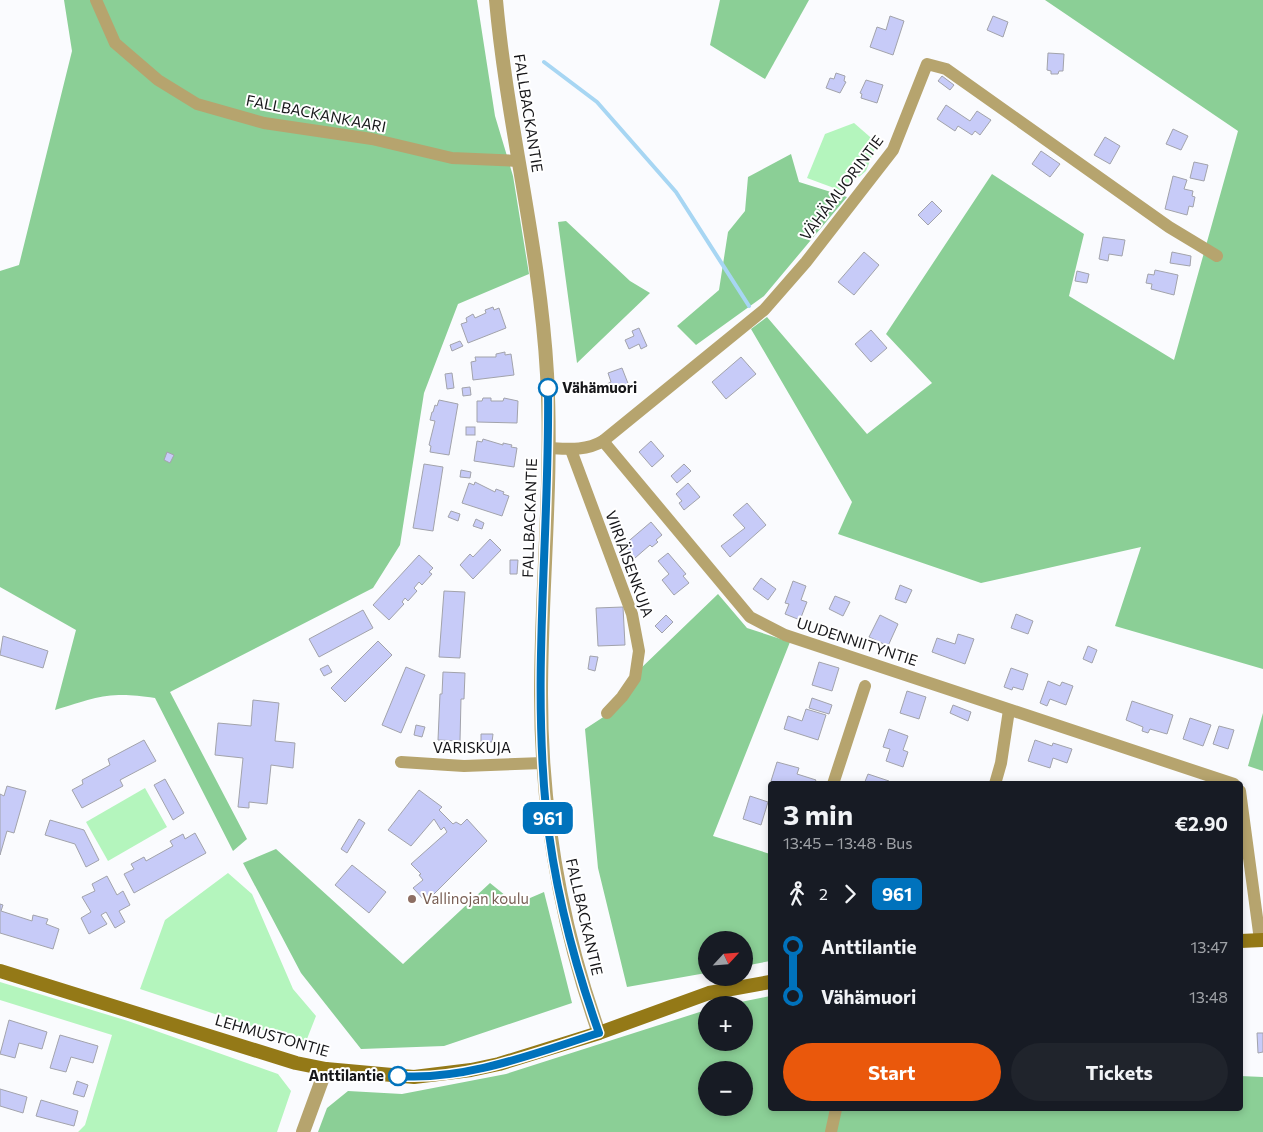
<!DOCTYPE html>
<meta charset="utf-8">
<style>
:root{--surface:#171b24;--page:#20242c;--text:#f1f3f6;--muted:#9ea1a6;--accent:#ea580c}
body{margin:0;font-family:Commissioner,sans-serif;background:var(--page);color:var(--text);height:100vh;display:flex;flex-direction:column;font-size:19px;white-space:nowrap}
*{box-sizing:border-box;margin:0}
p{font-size:16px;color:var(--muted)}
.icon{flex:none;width:28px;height:28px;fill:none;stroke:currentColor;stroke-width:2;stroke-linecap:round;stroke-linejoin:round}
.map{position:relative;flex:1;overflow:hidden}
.drawer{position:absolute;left:768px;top:781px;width:475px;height:330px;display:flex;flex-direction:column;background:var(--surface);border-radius:5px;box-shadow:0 2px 8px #0003}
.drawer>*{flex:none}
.badge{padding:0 10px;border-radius:8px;font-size:18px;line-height:32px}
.needle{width:32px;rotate:64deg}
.fabs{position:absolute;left:698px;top:931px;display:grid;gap:10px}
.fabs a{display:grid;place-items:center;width:55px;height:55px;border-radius:50%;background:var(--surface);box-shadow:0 2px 8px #0003;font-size:25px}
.map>.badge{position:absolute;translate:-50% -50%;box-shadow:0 0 0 2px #fff}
.legs{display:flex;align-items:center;gap:8px;height:55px;padding:0 15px;font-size:16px}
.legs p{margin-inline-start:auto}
.headline{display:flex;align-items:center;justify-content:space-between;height:85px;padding:0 15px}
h1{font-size:28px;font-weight:700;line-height:38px}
.action{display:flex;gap:10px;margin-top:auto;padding:10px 15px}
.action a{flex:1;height:58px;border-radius:30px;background:var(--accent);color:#fff;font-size:20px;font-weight:700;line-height:58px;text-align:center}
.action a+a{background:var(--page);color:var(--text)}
ul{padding:0 15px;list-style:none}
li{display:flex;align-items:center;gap:18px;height:50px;font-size:19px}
li i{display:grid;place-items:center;width:8px;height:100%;margin:0 6px;background:currentColor}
li i::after{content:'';width:12px;height:12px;margin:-6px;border:4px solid;border-radius:50%;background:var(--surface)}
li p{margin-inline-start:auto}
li:first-child i{background:linear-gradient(#0000 50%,currentColor 0)}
li:last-child i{background:linear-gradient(currentColor 50%,#0000 0)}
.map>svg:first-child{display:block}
.green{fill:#b4f5bd}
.forest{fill:#8bcf96;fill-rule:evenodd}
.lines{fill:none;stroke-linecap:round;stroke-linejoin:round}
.stream{stroke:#a7d6f3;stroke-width:4}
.building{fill:#c7cbf8;stroke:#a2a3ab}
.minor{stroke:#b6a46e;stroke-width:12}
.tertiary{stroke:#b6a46e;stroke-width:14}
.secondary{stroke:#947917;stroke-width:14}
.line-1-casing{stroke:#fff;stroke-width:11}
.line-1{stroke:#0072bc;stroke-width:8}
.stop-1-dot{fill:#fff;stroke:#0072bc;stroke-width:2.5}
.education-dot{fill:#8d6e63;stroke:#fff;stroke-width:2}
.labels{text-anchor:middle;stroke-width:4;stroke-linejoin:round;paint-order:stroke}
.street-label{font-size:15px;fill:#17171a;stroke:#fff}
.stop-label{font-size:15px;font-weight:bold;fill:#17171a;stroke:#fff;text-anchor:start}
.education-label{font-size:15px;fill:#785e54;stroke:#fff;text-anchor:start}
</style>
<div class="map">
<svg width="1263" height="1132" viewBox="0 0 1263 1132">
<rect width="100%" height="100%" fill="#fafbfe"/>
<g class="green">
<path d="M 854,123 L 877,143 L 866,171 L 842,191 L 807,178 L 825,134 Z"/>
<path d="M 145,788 L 167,827 L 108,861 L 86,822 Z"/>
<path d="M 228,873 L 252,894 L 293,989 L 316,1016 L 305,1044 L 140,989 L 165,920 Z"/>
<path d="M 0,982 L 128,1021 L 278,1074 L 291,1091 L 277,1132 L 78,1132 L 85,1125 L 112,1035 L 0,1000 Z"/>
</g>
<g class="forest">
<path d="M 64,0 L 477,0 L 495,116 L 513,176 L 529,274 L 458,304 L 424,393 L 400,545 L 373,588 L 170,692 L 247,839 L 233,851 L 155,698 C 110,691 97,697 55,710 L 76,630 L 0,587 L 0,271 L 19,265 L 72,51 Z"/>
<path d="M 720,0 L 809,0 L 765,79 L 710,45 Z"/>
<path d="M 1045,0 L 1263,0 L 1263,669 L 1115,626 L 1141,547 L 981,583 L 838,534 L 852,502 L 751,329 L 767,317 L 867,434 L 932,383 L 886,334 L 992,174 L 1084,234 L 1069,296 L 1174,360 L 1238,131 Z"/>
<path d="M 791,154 L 799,182 L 847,197 L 764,296 L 696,345 L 677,326 L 719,290 L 728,232 L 745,211 L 748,177 Z"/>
<path d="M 566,221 L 630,281 L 650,293 L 577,363 L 558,222 Z"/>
<path d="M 718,594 L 747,628 L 790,642 L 713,836 L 770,854 L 770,961 L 744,966 L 744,940 L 706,940 L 706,973 L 627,987 L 598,868 L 585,729 L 608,714 L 638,671 Z"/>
<path d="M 1263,713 L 1263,771 L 1248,766 Z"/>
<path d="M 276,849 L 403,964 L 490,883 L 516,904 L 544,892 L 572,1003 L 444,1046 L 361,1049 L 301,973 L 243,863 Z"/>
<path d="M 770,996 L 770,1109 L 1240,1109 L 1240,1076 L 1263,1077 L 1263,1132 L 318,1132 L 327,1108 L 348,1091 L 402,1094 L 506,1074 L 706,1010 L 706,1042 L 744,1042 L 744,1005 L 726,1005 ZM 706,1070 L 744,1070 L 744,1108 L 706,1108 Z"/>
</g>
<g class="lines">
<path class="stream" d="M 544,62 L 597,102 L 676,192 L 749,306"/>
</g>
<g class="building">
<path d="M 890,16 L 904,21 L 893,55 L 870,47 L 877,27 L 886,30 Z"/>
<path d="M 993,16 L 1008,22 L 1003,37 L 987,30 Z"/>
<path d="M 1048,53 L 1064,54 L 1063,71 L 1059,71 L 1058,74 L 1051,74 L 1051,71 L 1047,70 Z"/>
<path d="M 836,73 L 845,76 L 844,81 L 846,82 L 840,93 L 826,88 L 830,78 L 834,79 Z"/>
<path d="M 942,76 L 954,85 L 950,90 L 938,81 Z"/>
<path d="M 866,80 L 883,85 L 877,103 L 861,98 L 862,94 L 860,93 Z"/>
<path d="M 946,105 L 970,121 L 977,111 L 991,120 L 980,135 L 975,131 L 972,135 L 958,126 L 955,131 L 937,119 Z"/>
<path d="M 1173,129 L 1188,136 L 1181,150 L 1166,144 Z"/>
<path d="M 1105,137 L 1120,146 L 1110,164 L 1094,155 Z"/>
<path d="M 1041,151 L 1060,164 L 1050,177 L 1032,164 Z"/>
<path d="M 1194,162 L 1208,165 L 1204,181 L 1190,178 Z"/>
<path d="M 1173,176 L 1187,180 L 1184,189 L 1193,191 L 1192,196 L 1195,197 L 1193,207 L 1189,206 L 1187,215 L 1165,209 Z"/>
<path d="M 932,201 L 942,211 L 928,225 L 918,215 Z"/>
<path d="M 1103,237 L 1125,240 L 1122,256 L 1109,254 L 1108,261 L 1099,259 Z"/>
<path d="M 864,252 L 879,265 L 854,295 L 838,282 Z"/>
<path d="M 1172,252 L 1191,256 L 1190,266 L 1170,263 Z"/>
<path d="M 1155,270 L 1178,275 L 1174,295 L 1151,289 L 1152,284 L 1146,283 L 1148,274 L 1154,275 Z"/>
<path d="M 1077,271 L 1089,274 L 1087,283 L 1075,281 Z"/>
<path d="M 493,307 L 494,310 L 499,308 L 506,328 L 468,343 L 461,324 L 467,322 L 466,318 L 473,314 L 475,318 L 486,313 L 485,310 Z"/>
<path d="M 639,328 L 647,346 L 641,349 L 639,344 L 629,349 L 625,340 L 634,336 L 632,331 Z"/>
<path d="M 871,330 L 887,348 L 871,362 L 855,344 Z"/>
<path d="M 460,341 L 463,346 L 452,351 L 450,345 Z"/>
<path d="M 505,352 L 505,355 L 511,354 L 514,375 L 473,380 L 471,362 L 476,361 L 475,357 L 496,357 L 496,354 Z"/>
<path d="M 741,357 L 756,374 L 726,399 L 712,382 Z"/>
<path d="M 622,368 L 629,386 L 610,392 L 607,384 L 611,382 L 608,373 Z"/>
<path d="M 452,373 L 454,388 L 447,389 L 445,374 Z"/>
<path d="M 470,387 L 471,395 L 463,396 L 462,388 Z"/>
<path d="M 483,398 L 491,398 L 491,401 L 503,401 L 504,398 L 518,401 L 517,423 L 477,422 L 477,401 L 482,401 Z"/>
<path d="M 439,400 L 458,404 L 449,455 L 430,452 L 431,446 L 429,445 L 435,421 L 430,420 L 432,412 L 433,412 L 435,405 L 437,406 Z"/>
<rect x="466" y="427" width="9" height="8"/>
<path d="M 483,439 L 503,445 L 503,443 L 512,445 L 511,447 L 517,448 L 514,467 L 474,461 L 477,441 L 482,442 Z"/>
<path d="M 651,441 L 664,456 L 652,467 L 639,452 Z"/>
<path d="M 167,452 L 174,455 L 170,463 L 164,460 Z"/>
<path d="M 424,464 L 443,467 L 433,531 L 413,528 Z"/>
<path d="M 684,464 L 691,471 L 677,483 L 671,476 Z"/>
<path d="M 461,470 L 471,472 L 470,478 L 460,477 Z"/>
<path d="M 475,482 L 495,492 L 496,489 L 504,492 L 503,494 L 509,496 L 502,516 L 462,503 L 469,483 L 474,485 Z"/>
<path d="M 688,483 L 700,497 L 684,510 L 679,503 L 682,501 L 676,494 Z"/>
<path d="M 747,503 L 766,525 L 730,557 L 721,546 L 745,528 L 733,515 Z"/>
<path d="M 451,511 L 460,514 L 458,521 L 448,517 Z"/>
<path d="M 476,519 L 484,523 L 482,529 L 473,526 Z"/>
<path d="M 651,522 L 662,535 L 656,540 L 658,542 L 652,547 L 650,545 L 635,558 L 624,545 Z"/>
<path d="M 490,539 L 501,550 L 473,579 L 460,565 L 470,554 L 473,557 Z"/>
<path d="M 668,553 L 686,574 L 683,576 L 689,583 L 674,595 L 662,580 L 669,574 L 658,561 Z"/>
<path d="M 419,555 L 433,568 L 429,572 L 432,574 L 422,585 L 419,582 L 414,588 L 417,591 L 408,601 L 405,598 L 402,602 L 404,604 L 389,620 L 373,605 Z"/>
<path d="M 510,560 L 518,560 L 517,574 L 510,574 Z"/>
<path d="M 761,578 L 776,589 L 768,600 L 753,589 Z"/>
<path d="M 793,581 L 806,586 L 801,600 L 807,602 L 800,620 L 785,614 L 789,604 L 785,603 Z"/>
<path d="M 900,585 L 912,590 L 906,603 L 895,599 Z"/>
<path d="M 444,591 L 465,592 L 460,658 L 439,657 Z"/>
<path d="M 835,596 L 850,602 L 843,616 L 829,609 Z"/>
<path d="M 623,607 L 625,645 L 598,646 L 596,608 Z"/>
<path d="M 363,610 L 373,628 L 319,657 L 309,639 Z"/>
<path d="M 1016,614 L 1033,621 L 1028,634 L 1011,628 Z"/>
<path d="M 666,615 L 673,622 L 662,633 L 655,626 Z"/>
<path d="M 880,615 L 898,624 L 888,646 L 869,637 Z"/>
<path d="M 958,634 L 974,639 L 965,664 L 932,652 L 937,638 L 955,644 Z"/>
<path d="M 3,636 L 48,651 L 43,668 L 0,655 Z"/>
<path d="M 378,641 L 392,655 L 345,702 L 331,688 Z"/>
<path d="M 1088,646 L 1097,650 L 1092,663 L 1083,659 Z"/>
<path d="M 590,656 L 598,657 L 595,671 L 588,669 Z"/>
<path d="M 819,662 L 839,668 L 832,691 L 812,685 Z"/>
<path d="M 328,665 L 332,672 L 324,676 L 320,669 Z"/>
<path d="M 406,667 L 425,675 L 401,733 L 382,725 Z"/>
<path d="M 1011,668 L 1028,674 L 1023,690 L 1013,687 L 1012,690 L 1004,687 Z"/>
<path d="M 443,672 L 465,673 L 464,699 L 461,699 L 460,741 L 438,740 L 440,694 L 442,694 Z"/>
<path d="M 1048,681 L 1060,686 L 1062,682 L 1073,686 L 1066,705 L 1050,699 L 1047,706 L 1040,703 Z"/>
<path d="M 907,691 L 926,697 L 919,719 L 900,713 Z"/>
<path d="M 812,698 L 832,705 L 829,714 L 809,708 Z"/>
<path d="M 253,700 L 279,703 L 275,741 L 295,743 L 293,768 L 271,765 L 267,804 L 249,802 L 249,808 L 238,807 L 243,758 L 215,755 L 218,723 L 251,726 Z"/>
<path d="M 1132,701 L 1173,715 L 1167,734 L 1150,729 L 1148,733 L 1142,731 L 1143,727 L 1126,720 Z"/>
<path d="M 953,705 L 971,712 L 968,721 L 950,713 Z"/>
<path d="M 806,709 L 826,715 L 818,740 L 784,729 L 788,716 L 802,721 Z"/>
<path d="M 1190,718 L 1211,725 L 1203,746 L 1183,739 Z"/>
<path d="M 416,725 L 425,727 L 422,737 L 414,735 Z"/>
<path d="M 1219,726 L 1234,730 L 1228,749 L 1213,744 Z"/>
<path d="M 889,729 L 908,736 L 903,750 L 908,752 L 903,767 L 886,761 L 890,749 L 883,747 Z"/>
<path d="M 481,734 L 493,734 L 492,742 L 481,742 Z"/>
<path d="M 144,740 L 156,761 L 120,780 L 123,786 L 82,808 L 72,790 L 83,784 L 82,780 L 110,765 L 108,759 Z"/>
<path d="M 1035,740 L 1052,746 L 1053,743 L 1072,749 L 1067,763 L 1053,758 L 1050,768 L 1028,761 Z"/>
<path d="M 777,762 L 799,768 L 797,774 L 816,780 L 814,784 L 779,784 L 771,781 Z"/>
<path d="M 868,774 L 889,781 L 888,784 L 864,784 Z"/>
<path d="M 165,779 L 184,813 L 173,820 L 154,785 Z"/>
<path d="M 7,786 L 26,791 L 14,833 L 7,831 L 0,855 L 0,794 L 4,796 Z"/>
<path d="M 419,790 L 442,807 L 439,810 L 453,824 L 456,822 L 461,825 L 467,819 L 487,841 L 426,902 L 413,888 L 423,880 L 419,875 L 421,874 L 411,864 L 447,832 L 444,827 L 441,830 L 434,819 L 411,846 L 388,830 Z"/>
<path d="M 750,796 L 768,802 L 761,825 L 743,819 Z"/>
<path d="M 359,819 L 365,823 L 347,853 L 341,849 Z"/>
<path d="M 50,820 L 84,830 L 99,860 L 86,867 L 75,844 L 45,835 Z"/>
<path d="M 195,833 L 206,853 L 134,893 L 124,874 L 134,869 L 131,864 L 144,857 L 146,861 L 173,846 L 170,841 L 183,834 L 185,839 Z"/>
<path d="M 352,865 L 386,892 L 369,913 L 335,885 Z"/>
<path d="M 107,876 L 117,895 L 123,891 L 130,905 L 119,911 L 125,922 L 115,928 L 106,912 L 101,915 L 107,924 L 89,934 L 81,918 L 91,912 L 82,897 L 95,891 L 92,884 Z"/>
<path d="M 0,904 L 3,905 L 1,911 L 32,921 L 33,915 L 48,919 L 46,924 L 59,929 L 53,949 L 0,933 Z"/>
<path d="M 9,1020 L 47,1032 L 42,1049 L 19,1043 L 15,1058 L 0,1054 Z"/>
<path d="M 1257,1033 L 1263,1033 L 1263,1052 L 1258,1053 Z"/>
<path d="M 60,1035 L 98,1046 L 93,1063 L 71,1057 L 66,1072 L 50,1068 Z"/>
<path d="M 77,1081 L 88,1085 L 84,1097 L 73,1094 Z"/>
<path d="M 0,1089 L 27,1097 L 23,1113 L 0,1106 Z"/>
<path d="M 41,1100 L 78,1111 L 74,1126 L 36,1116 Z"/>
</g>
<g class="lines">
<g class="minor">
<path d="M 96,0 L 115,43 L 158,80 L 197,104 L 264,123 L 372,139 L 452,158 L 519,161"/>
<path d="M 603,441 L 764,310 L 806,262 L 893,150 L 927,64 L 946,69 L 1169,227 L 1217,256"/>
<path d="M 549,448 C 568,449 586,451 603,441 L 750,617 L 785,635 L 1234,784"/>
<path d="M 571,450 L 632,614 L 639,651 L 635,678 L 622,697 L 607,713"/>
<path d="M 401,762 L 464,766 L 543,763"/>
<path d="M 833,784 L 865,686"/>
<path d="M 995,784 L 1001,763 L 1009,710"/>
<path d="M 1240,791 L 1260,940"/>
<path d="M 831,1132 L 836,1109"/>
</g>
<g class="tertiary">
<path d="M 496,0 C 507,125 540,248 547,374 C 553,481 541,587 541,694 C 541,811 560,923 599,1033"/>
<path d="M 303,1132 L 326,1069"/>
</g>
<g class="secondary">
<path d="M 1240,941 L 1263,940"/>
<path d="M 0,971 L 296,1063 L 326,1069 L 414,1077 L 471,1070 L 499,1064 L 599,1033 L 709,993 L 770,982"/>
</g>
</g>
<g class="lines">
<defs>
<path id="line-1" d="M 398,1076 C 466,1081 535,1053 599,1033 C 573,960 554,886 546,809 C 532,669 550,528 548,388"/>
</defs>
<use href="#line-1" class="line-1-casing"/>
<use href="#line-1" class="line-1"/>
</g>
<g class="stop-1-dot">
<circle cx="548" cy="388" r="9"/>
<circle cx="398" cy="1076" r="9"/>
</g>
<circle class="education-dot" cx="412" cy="899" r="5"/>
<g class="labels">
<g class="street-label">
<text transform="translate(528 113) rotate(81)" y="5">FALLBACKANTIE</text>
<text transform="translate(316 114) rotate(11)" y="5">FALLBACKANKAARI</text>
<text transform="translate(842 188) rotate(-53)" y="5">VÄHÄMUORINTIE</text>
<text transform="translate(530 518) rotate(-88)" y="5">FALLBACKANTIE</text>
<text transform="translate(629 564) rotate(70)" y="5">VIIRIÄISENKUJA</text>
<text transform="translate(857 642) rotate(18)" y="5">UUDENNIITYNTIE</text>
<text x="472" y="753">VARISKUJA</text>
<text transform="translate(584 917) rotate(77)" y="5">FALLBACKANTIE</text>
<text transform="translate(272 1036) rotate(16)" y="5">LEHMUSTONTIE</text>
</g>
<g class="stop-label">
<text x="562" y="393">Vähämuori</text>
<text x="384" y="1081" text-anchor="end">Anttilantie</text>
</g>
<g class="education-label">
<text x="422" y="904">Vallinojan koulu</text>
</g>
</g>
</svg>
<div class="fabs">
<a><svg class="needle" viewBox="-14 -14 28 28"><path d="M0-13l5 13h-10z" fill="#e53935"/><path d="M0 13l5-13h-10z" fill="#9ea1a6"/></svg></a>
<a>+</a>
<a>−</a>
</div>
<b class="badge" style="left:548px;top:818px;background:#0072bc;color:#fff">961</b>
<section class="drawer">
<div class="headline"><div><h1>3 min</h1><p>13:45 – 13:48 · Bus</p></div><b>€2.90</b></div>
<div class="legs"><svg class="icon" aria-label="walk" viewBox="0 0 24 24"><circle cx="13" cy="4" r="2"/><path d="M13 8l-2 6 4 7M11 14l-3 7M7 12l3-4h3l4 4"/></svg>2<svg class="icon" aria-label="forward" viewBox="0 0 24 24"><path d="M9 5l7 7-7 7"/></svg><b class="badge" style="background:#0072bc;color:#fff">961</b></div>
<ul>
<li><i style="color:#0072bc"></i><b>Anttilantie</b><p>13:47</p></li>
<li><i style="color:#0072bc"></i><b>Vähämuori</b><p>13:48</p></li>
</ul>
<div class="action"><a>Start</a><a>Tickets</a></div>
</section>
</div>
